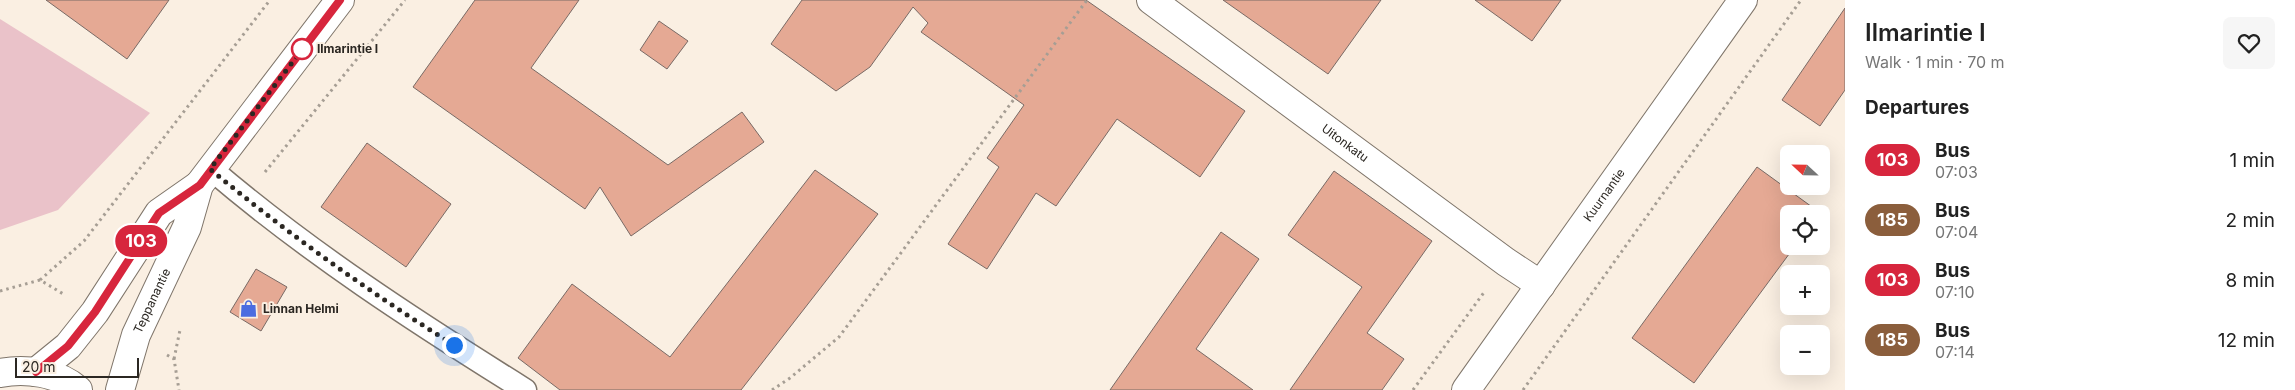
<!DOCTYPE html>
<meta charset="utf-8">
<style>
:root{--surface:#fff;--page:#f6f6f6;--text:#222;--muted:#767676}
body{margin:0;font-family:Inter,sans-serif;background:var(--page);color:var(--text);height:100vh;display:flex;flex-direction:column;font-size:19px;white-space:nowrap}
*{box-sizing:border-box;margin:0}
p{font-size:16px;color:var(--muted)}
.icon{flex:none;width:28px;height:28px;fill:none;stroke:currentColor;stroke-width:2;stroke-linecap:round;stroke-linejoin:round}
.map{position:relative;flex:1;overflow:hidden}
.details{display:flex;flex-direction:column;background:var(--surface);width:450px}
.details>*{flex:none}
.badge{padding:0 10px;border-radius:16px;font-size:18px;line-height:32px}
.needle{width:32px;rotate:292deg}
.controls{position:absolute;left:1780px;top:145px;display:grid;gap:10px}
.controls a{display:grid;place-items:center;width:50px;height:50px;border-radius:8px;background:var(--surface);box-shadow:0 5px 20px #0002;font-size:25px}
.scale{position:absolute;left:15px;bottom:12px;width:124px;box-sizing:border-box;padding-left:5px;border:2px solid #2b2722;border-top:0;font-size:14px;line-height:18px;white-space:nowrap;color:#2b2722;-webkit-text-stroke:4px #faefe2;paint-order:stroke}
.you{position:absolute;width:25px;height:25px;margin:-12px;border:4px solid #fff;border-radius:50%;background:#1a73e8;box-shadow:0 0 0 8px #1a73e833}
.map>.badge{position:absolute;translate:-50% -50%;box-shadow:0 0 0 2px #fff}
h2{padding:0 20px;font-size:19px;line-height:45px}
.round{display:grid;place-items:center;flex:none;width:52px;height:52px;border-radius:8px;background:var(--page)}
.headline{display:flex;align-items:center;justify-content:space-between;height:85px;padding:0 20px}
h1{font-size:24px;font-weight:600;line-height:38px}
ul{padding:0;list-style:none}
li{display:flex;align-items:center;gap:15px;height:60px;padding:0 20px}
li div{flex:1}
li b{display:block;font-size:19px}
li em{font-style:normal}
li .badge{min-width:55px;font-weight:700;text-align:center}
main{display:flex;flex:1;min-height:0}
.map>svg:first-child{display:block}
.green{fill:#eac2c9}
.building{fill:#e5a994;stroke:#796a65}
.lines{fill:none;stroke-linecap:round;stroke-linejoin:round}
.service-casing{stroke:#7f756a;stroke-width:25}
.minor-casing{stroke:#7f756a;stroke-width:30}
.tertiary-casing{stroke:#7f756a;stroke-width:30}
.path{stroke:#a69e94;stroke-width:3;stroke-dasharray:2.5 4;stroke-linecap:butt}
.service{stroke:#fff;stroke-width:22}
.minor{stroke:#fff;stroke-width:28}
.tertiary{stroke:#fff;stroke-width:28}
.line-casing{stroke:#fff;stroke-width:11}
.line{stroke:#d7263d;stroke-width:8}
.walk{stroke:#2b2722;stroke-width:5;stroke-dasharray:0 9}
.stop-dot{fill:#fff;stroke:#d7263d;stroke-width:2.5}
.labels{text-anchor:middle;stroke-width:4;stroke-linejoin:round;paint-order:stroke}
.stop-label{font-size:12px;font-weight:bold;fill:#2b2722;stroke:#faefe2;text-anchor:start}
.street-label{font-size:12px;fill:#2b2722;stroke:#faefe2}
.poi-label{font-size:12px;font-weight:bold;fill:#2b2722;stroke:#faefe2;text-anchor:start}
</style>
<main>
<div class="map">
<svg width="1845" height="390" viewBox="0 0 1845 390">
<rect width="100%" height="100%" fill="#faefe2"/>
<path class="green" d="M 0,19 L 150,113 L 58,210 L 0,230 Z"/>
<g class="building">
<path d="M 46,0 L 169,0 L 127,59 Z"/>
<path d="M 475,0 L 579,0 L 531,68 L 668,165 L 742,112 L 764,142 L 631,236 L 600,187 L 585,209 L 413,87 Z"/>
<path d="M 802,0 L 1086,0 L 1245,111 L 1200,177 L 1117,119 L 1056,206 L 1036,193 L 987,269 L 948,244 L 999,167 L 987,158 L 1024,105 L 921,32 L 928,23 L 913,7 L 870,67 L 836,91 L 771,44 Z"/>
<path d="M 1223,0 L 1381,0 L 1328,74 Z"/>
<path d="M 1475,0 L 1561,0 L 1532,41 Z"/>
<path d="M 1845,8 L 1845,90 L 1820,126 L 1782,100 Z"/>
<path d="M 659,21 L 688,41 L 667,69 L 640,50 Z"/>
<path d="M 367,143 L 451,204 L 406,267 L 321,207 Z"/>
<path d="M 1757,167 L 1819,212 L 1789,214 L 1789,246 L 1795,246 L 1694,383 L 1632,338 Z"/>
<path d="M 815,170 L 878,214 L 741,390 L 560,390 L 518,358 L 572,284 L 670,357 Z"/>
<path d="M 1334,171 L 1432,241 L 1367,333 L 1404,359 L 1382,390 L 1290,390 L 1362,287 L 1288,235 Z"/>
<path d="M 1221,232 L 1259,259 L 1196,349 L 1253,390 L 1110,390 Z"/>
<path d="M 256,269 L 287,287 L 261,331 L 230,312 Z"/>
</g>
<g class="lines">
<defs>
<path id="service" d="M 211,169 C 308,252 416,322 525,390"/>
<g id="minor">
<path id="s1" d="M 1151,0 L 1506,262 L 1541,285"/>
<path id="s2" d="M 1466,390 L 1743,0"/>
</g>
<g id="tertiary">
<path d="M 36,372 L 68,346 L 95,312 L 159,213 L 199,185"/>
<path d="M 0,373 C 25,368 58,372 78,390"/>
<path id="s3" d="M 120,390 L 136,335 L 187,227 L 199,185 L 340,0"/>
</g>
</defs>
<use href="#service" class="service-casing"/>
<use href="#minor" class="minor-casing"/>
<use href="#tertiary" class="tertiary-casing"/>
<g class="path">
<path d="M 265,172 L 405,0"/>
<path d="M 40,280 L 84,241 L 270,0"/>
<path d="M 0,291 L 40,280 L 65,295"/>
<path d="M 167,355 L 174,359 L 179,390"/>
<path d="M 174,359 L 180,330"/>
<path d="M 772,390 L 790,378 L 839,337 L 1087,0"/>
<path d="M 1413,390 L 1485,291"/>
<path d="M 1523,390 L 1801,0"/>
</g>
<use href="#service" class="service"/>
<use href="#minor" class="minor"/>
<use href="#tertiary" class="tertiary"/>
</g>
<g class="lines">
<defs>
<path id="line" d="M 36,372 L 68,346 L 95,312 L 159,213 L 200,185 L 340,0"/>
</defs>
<use href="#line" class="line-casing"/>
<use href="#line" class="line"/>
<path class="walk" d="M 302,49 L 305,46 L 210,169 C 287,233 369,292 454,345"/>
</g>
<defs>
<symbol id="shop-bare" viewBox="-9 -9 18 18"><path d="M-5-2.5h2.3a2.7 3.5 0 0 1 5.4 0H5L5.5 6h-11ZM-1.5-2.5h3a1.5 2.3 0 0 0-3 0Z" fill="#4b6ce0" stroke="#faefe2" stroke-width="2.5" paint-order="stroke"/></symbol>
</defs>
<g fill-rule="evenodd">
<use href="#shop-bare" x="236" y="296" width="25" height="25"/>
</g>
<circle class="stop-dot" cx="302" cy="49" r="10"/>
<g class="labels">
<g class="stop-label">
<text x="317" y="53">Ilmarintie I</text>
</g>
<g class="street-label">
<text dy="4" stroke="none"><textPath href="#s1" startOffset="241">Uitonkatu</textPath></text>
<text dy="4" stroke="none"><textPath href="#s2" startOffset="239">Kuurnantie</textPath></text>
<text dy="4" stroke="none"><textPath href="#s3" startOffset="95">Teppanantie</textPath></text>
</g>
<g class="poi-label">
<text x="263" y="313">Linnan Helmi</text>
</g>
</g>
</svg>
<div class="controls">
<a><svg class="needle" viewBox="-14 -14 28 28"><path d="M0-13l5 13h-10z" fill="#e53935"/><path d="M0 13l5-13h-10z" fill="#767676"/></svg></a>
<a><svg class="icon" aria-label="locate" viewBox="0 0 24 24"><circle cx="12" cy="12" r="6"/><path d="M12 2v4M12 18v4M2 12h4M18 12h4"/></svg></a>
<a>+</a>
<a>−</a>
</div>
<div class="scale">20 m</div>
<div class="you" style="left:454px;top:345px"></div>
<b class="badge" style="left:141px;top:241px;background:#d7263d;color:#fff">103</b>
</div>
<section class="details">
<div class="headline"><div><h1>Ilmarintie I</h1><p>Walk · 1 min · 70 m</p></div><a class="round"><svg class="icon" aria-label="heart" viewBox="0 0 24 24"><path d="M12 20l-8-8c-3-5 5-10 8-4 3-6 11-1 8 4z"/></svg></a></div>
<h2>Departures</h2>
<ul>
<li><span class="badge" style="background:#d7263d;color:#fff">103</span><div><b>Bus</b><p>07:03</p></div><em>1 min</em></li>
<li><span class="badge" style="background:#8b5e3c;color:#fff">185</span><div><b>Bus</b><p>07:04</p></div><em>2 min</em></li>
<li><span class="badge" style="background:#d7263d;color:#fff">103</span><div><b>Bus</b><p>07:10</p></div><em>8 min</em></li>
<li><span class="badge" style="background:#8b5e3c;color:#fff">185</span><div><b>Bus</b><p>07:14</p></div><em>12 min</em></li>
</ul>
</section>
</main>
